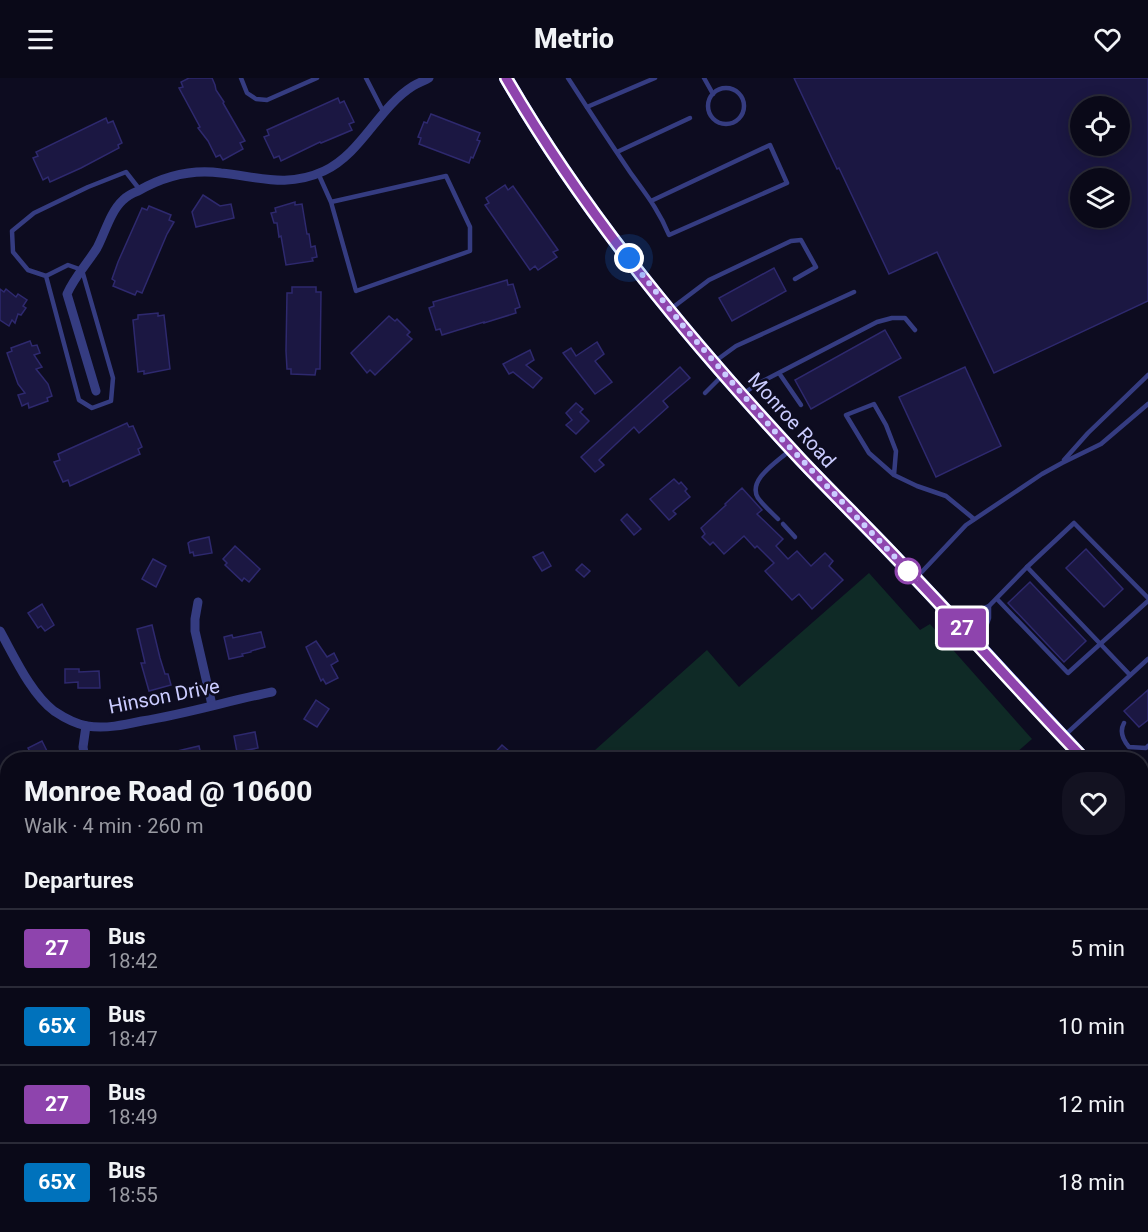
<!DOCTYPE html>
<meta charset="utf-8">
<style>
:root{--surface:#0a0918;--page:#131221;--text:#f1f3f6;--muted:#999aa2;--line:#2a2a37}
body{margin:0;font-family:Roboto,sans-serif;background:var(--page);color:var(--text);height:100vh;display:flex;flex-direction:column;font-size:22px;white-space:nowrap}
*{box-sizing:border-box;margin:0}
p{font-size:20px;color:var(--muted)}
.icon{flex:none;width:33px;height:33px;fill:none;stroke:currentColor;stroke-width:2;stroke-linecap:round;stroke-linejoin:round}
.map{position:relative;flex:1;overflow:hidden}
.side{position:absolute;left:0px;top:674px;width:1149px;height:482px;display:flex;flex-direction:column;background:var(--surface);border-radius:24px 24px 0 0;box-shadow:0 3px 15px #0003,0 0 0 2px var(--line)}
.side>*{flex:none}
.badge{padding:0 12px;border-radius:4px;font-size:21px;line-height:39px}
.controls{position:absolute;left:1070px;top:18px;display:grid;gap:12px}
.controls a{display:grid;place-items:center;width:60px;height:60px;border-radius:50%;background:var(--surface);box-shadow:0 3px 15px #0003,0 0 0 2px var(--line);font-size:30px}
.you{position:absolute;width:30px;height:30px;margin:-15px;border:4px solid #fff;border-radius:50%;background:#1a73e8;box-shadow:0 0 0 9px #1a73e833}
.map>.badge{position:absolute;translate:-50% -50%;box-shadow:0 0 0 3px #fff}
h2{padding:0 24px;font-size:22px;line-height:54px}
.round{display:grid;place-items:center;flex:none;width:63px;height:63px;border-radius:24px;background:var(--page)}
.summary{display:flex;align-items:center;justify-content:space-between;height:102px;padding:0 24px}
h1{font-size:28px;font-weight:800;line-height:45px}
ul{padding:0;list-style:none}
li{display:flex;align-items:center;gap:18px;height:78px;padding:0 24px;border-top:2px solid var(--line)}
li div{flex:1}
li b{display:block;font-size:22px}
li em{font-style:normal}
li .badge{min-width:66px;font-weight:700;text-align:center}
header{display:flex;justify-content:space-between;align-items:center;height:78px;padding:0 24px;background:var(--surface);font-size:27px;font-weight:800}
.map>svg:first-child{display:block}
.green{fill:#0f2a26}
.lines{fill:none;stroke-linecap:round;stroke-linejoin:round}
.stream{stroke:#0a2945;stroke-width:4}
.building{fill:#1b1742;stroke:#2e296e;stroke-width:1.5;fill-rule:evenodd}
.lane{stroke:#353c81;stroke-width:4.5}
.street{stroke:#353c81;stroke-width:9}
.secondary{stroke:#6272ff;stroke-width:14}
.line-casing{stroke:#fff;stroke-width:14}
.line{stroke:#8e44ad;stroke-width:9}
.walk{stroke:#cbccff;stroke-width:6;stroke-dasharray:0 10.8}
.stop-dot{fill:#fff;stroke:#8e44ad;stroke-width:3}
.labels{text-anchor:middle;stroke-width:5;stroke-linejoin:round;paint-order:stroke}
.street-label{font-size:20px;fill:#cbccff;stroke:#0d0c20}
</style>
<header><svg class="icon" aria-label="menu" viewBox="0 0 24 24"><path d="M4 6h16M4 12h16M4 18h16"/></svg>Metrio<svg class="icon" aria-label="heart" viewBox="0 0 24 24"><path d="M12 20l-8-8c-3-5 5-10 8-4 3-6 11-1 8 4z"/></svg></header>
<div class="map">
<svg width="1148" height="1154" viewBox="0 0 1148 1154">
<rect width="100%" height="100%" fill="#0d0c20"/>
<g class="green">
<path d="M 869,495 L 920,552 L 930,546 L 1032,661 L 1009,681 L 585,681 L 707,572 L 739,609 Z"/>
<path d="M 1142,1142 L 1148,1146 L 1148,1154 L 856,1154 L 859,1148 L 1142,1148 Z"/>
</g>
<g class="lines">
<g class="stream">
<path d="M 0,774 L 8,776"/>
<path d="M 499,1148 L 506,1154"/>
</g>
</g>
<g class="building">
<path d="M 189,0 L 212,0 L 215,7 L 216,12 L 224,24 L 223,25 L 245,63 L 240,65 L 243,71 L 223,82 L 220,77 L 216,79 L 208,63 L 198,50 L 200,49 L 179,10 L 183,9 L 181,4 Z"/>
<path d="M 794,0 L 1148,0 L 1148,223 L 994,295 L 937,174 L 889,196 L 839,90 L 837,91 ZM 1080,28 L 1119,28 L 1119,68 L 1080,68 ZM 1080,100 L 1119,100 L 1119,140 L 1080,140 Z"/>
<path d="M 338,20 L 340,25 L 344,23 L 354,44 L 349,46 L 352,52 L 321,65 L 320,64 L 281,83 L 279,78 L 274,80 L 264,59 L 269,57 L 267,52 Z"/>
<path d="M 431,36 L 480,55 L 477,62 L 480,63 L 473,80 L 471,79 L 469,85 L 419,66 L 421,60 L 418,59 L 424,44 L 427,45 Z"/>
<path d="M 106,40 L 108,45 L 113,43 L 122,65 L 118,67 L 119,70 L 81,90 L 50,104 L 48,99 L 43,102 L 33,80 L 38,78 L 36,74 Z"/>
<path d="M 505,107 L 508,112 L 513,108 L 558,172 L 553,174 L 557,179 L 538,192 L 535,188 L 530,192 L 485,127 L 489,125 L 486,120 Z"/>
<path d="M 203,117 L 220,128 L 231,126 L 234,140 L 196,149 L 192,134 Z"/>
<path d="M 295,124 L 295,127 L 302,126 L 307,156 L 309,156 L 311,169 L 315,168 L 317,179 L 312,180 L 313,183 L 286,187 L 281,158 L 279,159 L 277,145 L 274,145 L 271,135 L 276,134 L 275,130 Z"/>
<path d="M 149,128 L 171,137 L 169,142 L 174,144 L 167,156 L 142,215 L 137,213 L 135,217 L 113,208 L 115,203 L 112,201 L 118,184 L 142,130 L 147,132 Z"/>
<path d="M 774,190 L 786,213 L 732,243 L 719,220 Z"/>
<path d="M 507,202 L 508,207 L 513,206 L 520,229 L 515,231 L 516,235 L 484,245 L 484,244 L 442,257 L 440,251 L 436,252 L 429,230 L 434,228 L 433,224 Z"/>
<path d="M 292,209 L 316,209 L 316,214 L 321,214 L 320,291 L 316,291 L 315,297 L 291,296 L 291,291 L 287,291 L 286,273 L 287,215 L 292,215 Z"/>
<path d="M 0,211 L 4,214 L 6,211 L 16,219 L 18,216 L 27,222 L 23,228 L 26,230 L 21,237 L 18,236 L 15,245 L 12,242 L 9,248 L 0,242 Z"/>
<path d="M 158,235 L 158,238 L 164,237 L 170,291 L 144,296 L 144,293 L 138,294 L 133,242 L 138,241 L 138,237 Z"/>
<path d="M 389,238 L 395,243 L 397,241 L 410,254 L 407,257 L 412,261 L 375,297 L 370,292 L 367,295 L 351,275 Z"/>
<path d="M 885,252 L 901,280 L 811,331 L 795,302 Z"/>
<path d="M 30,263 L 32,268 L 37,267 L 40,275 L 34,277 L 42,289 L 36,291 L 48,306 L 52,318 L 47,320 L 48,323 L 29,330 L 28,325 L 22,328 L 18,317 L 25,315 L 18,306 L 7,275 L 12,273 L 11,270 Z"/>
<path d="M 597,264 L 604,276 L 595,283 L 612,304 L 595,316 L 563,275 L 571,270 L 576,278 Z"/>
<path d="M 530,272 L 534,282 L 526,287 L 542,300 L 533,310 L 513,294 L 509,296 L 503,286 Z"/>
<path d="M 680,289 L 690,300 L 663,323 L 668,329 L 639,355 L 634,349 L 599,382 L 604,387 L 595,394 L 581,379 Z"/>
<path d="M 965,289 L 1001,368 L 936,399 L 899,319 Z"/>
<path d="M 576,325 L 583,331 L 580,334 L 589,343 L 576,356 L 566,347 L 572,342 L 566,335 Z"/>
<path d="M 127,345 L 129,349 L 133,348 L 142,369 L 138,371 L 140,376 L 70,408 L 68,402 L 63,404 L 54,384 L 60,382 L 58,376 Z"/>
<path d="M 674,401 L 679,406 L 681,404 L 687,411 L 685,413 L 690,419 L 673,433 L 676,436 L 669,442 L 650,421 Z"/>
<path d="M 742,410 L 762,432 L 757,436 L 783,461 L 776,468 L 788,481 L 797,473 L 811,488 L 825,475 L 833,483 L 829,488 L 843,502 L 812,531 L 799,516 L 792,522 L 765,493 L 774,485 L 757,468 L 755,470 L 744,458 L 724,476 L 713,464 L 710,467 L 702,459 L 705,456 L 701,450 L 726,427 L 725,426 Z"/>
<path d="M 627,436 L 641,451 L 634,457 L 621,442 Z"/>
<path d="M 209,459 L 212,475 L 194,478 L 193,474 L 190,475 L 188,465 L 191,463 Z"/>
<path d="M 235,468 L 260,491 L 249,504 L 244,500 L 242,503 L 225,487 L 227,485 L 223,481 Z"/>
<path d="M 1086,471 L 1123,511 L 1104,529 L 1066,490 Z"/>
<path d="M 543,474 L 551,488 L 542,493 L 533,479 Z"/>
<path d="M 153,481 L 166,488 L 156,509 L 142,501 Z"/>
<path d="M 582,486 L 590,493 L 584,499 L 576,492 Z"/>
<path d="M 1030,504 L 1086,563 L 1064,584 L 1008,525 Z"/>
<path d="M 42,526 L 54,547 L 45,553 L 41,548 L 38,550 L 28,535 Z"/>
<path d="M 152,547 L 160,580 L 165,596 L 168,596 L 171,607 L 149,613 L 141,585 L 145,585 L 137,551 Z"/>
<path d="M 261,554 L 265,569 L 251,573 L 251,574 L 242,576 L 243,578 L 229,581 L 224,559 L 232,557 L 233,560 Z"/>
<path d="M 316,563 L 327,579 L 334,575 L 338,583 L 331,587 L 338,600 L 326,606 L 323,601 L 321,603 L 306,569 Z"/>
<path d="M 65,591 L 79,591 L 79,594 L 99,593 L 100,610 L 78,610 L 78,604 L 65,605 Z"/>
<path d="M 1148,612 L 1148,642 L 1139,649 L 1124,633 Z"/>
<path d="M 316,622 L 329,631 L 317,649 L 304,641 Z"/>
<path d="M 255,654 L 258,670 L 237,674 L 234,658 Z"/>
<path d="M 42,663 L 51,681 L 34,681 L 28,670 Z"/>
<path d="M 502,667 L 518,681 L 489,681 Z"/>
<path d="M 199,668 L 202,681 L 179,681 L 177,673 Z"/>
</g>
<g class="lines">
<g class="lane">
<path d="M 241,0 L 247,15 L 256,21 L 267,22 L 317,0"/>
<path d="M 366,0 L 384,35"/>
<path d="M 568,0 C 588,31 609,63 630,94 C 645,115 659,132 669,157 L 787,105 L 770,67 L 651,123"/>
<path d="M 704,0 L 713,16"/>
<circle cx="726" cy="28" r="18"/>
<path d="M 587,29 L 655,0"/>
<path d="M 617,74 L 690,40"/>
<path d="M 318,95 L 331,124 L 356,213 L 470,173 L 470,149 L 446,98 L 331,124"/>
<path d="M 46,198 L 79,322 L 92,330 L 111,323 L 113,300 L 82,192 L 68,187 L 46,198 L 28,192 L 13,174 L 12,153 L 34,135 L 88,109 L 126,94 L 140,112"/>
<path d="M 672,230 L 709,202 L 791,163 L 801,162 L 816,189 L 795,201"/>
<path d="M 714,284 L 736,268 L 854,214"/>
<path d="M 779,295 L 801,327"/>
<path d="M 705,315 L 722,298"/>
<path d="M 744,315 L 759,305 L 877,244 L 892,240 L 905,240 L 915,252"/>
<path d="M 1064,382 L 1088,355 L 1148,297"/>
<path d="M 894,397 L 896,373 L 886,347 L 874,326 L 846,337 L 869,375 L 894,397 L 917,408 L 946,418 L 974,441"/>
<path d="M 778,441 C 771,434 763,427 758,420 C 747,402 777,384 789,373"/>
<path d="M 783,446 L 795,459"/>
<path d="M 1027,489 L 1074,445 L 1148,520"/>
<path d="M 917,499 L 966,447 L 1042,396 L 1062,385 L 1101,366 L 1148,326"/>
<path d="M 997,521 L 1068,595 L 1148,523"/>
<path d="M 955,540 L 989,528 L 1027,489 L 1130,597"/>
<path d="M 980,566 L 989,540 L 989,528"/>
<path d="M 1124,645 C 1119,654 1123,662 1129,669 L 1146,670 L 1148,668"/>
<path d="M 1065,657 L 1148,581"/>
<path d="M 1142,918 L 1148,916"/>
<path d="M 1142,968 L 1148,978"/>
<path d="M 1142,994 L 1148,988"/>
<path d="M 1142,1044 L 1148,1041"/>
<path d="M 1142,1089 L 1148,1086"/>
<path d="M 1142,1116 L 1148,1112"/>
<path d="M 902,1154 L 905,1148"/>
</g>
<g class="street">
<path d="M 96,313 L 67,216 C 75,198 87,186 97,170 C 105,155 110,134 123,122 C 127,118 133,115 138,113 C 164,98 192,91 221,95 C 260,99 287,110 324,93 C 362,75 378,30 413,8 C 418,5 424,3 429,0"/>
<path d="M 198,524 L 195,541 L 195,553 L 212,627"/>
<path d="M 0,553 C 14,578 31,616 54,633 C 63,639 76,646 87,648 C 105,651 124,647 142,643 C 186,636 228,623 272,614"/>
<path d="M 85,681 L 83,669 L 86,648"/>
<path d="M 0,889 L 8,890"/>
<path d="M 324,1148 L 335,1154"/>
<path d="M 758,1149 L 771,1154"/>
</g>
<g class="secondary">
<path d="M 506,0 C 587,140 692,265 801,382 C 833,416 867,449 899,483 C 962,548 1022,616 1084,681"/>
<path d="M 1142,744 L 1148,751"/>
</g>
</g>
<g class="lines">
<defs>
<path id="line" d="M 506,0 C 587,140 692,265 801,382 C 833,416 867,449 899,483 C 962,548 1021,616 1084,681"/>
</defs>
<use href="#line" class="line-casing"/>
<use href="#line" class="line"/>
<path class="walk" d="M 629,180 L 684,249 L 777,356 L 916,501 L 908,493"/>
</g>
<circle class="stop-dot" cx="908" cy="493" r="12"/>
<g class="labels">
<g class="street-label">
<text transform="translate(792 342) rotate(48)" y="7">Monroe Road</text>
<text transform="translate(164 618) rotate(-11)" y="7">Hinson Drive</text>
</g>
</g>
</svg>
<div class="controls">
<a><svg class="icon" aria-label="locate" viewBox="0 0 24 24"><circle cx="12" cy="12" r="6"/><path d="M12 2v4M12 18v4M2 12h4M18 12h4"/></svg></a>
<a><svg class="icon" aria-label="layers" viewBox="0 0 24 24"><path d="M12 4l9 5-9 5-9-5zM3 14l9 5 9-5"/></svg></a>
</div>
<div class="you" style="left:629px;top:180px"></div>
<b class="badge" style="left:962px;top:550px;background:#8e44ad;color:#fff">27</b>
<section class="side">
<div class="summary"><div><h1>Monroe Road @ 10600</h1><p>Walk · 4 min · 260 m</p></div><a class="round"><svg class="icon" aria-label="heart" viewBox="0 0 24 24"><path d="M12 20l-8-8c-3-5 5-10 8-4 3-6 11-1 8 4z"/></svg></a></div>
<h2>Departures</h2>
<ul>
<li><span class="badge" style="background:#8e44ad;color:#fff">27</span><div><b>Bus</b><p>18:42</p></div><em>5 min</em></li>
<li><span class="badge" style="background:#0072bc;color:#fff">65X</span><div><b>Bus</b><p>18:47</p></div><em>10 min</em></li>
<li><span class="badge" style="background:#8e44ad;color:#fff">27</span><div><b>Bus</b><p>18:49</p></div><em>12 min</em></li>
<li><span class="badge" style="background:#0072bc;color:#fff">65X</span><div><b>Bus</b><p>18:55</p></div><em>18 min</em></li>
</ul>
</section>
</div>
